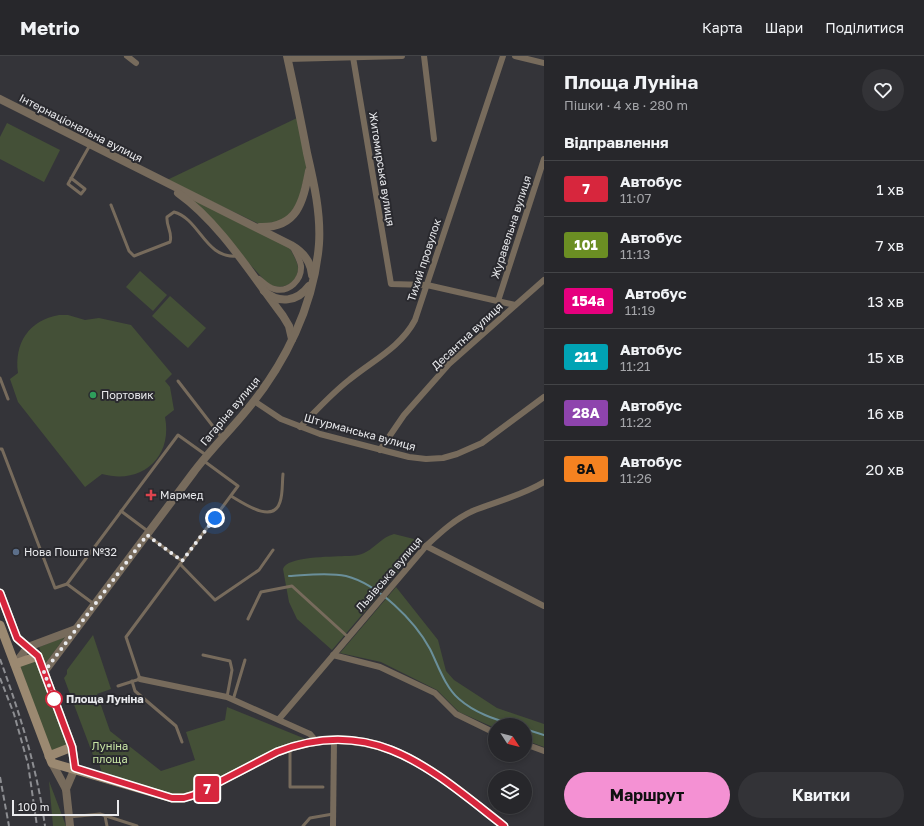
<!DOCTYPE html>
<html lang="uk">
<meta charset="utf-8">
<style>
:root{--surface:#27272b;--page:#333337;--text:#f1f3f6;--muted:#a4a5a9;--line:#434447;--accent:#f491d3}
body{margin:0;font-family:"Golos Text",sans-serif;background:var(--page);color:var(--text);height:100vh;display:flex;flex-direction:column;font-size:15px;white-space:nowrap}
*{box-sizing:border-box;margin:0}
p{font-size:13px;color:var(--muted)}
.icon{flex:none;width:22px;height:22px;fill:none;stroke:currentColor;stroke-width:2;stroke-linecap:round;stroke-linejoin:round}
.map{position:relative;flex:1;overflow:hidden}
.panel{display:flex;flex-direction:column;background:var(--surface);width:380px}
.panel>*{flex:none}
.badge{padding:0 8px;border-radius:3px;font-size:14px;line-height:26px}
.needle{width:26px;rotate:126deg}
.tools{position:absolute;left:488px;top:662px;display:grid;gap:8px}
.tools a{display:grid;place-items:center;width:44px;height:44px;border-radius:50%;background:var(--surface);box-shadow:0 2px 6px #0003,0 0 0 1px var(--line);font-size:20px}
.scale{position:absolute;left:12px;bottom:10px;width:107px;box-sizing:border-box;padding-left:4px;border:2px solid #e9eaed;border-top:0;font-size:11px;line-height:14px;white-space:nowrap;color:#e9eaed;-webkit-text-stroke:3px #2a2a2f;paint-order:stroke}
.you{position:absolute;width:20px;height:20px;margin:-10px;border:3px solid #fff;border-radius:50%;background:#1a73e8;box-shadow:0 0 0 6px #1a73e833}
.map>.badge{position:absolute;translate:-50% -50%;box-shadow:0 0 0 2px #fff}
h2{padding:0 20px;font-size:15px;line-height:36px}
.round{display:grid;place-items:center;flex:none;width:42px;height:42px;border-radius:21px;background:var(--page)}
.head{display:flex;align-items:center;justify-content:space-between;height:68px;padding:0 20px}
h1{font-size:19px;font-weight:700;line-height:30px}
.action{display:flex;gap:8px;margin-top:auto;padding:8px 20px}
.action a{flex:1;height:46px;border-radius:24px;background:var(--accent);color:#111;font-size:16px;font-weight:700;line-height:46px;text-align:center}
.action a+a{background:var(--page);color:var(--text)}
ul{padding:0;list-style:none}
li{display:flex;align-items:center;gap:12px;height:56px;padding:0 20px;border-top:1px solid var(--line)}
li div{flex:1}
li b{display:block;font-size:15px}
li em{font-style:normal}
li .badge{min-width:44px;font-weight:700;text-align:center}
header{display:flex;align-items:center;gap:24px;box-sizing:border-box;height:56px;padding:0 20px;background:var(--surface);border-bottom:1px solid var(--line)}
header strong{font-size:19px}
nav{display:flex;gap:22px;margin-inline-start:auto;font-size:14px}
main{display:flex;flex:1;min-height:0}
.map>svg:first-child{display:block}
.green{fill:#445037}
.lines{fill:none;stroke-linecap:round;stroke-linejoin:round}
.stream{stroke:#6a8f9a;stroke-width:2}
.service{stroke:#776b5c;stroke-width:3}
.minor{stroke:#776b5c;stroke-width:6}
.tertiary{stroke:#776b5c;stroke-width:8}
.secondary{stroke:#9b8971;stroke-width:9}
.rail{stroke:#8d8e92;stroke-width:2;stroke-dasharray:6 3;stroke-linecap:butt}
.line-casing{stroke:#fff;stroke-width:9}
.line{stroke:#d7263d;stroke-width:6}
.walk{stroke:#e9eaed;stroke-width:4;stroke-dasharray:0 7.2}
.leisure-dot{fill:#2e9e5b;stroke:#2a2a2f;stroke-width:1.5}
.health-dot{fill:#e0444e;stroke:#2a2a2f;stroke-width:1.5}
.service-dot{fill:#5c6f8a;stroke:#2a2a2f;stroke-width:1.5}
.stop-dot{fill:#fff;stroke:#d7263d;stroke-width:2}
.labels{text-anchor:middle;stroke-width:4;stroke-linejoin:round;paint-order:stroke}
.street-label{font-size:11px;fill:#e9eaed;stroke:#2a2a2f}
.poi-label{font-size:11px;fill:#e9eaed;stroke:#2a2a2f;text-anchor:start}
.stop-label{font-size:11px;font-weight:bold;fill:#e9eaed;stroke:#2a2a2f;text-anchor:start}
.park-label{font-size:11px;fill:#c7e4a4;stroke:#2a2a2f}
</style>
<header>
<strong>Metrio</strong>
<nav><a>Карта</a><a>Шари</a><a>Поділитися</a></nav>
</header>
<main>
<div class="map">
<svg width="544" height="770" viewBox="0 0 544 770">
<rect width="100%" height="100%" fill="#343439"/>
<g class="green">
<path d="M 297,62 L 307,109 L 298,147 L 286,162 L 277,166 L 259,168 L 167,124 Z"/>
<path d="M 7,67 L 60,94 L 44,126 L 0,103 L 0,81 Z"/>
<path d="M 187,139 L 289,191 C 292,197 297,204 298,211 C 299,228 280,236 267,227 Z"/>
<path d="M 140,215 L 167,239 L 153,255 L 126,231 Z"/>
<path d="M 170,240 L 206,272 L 188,292 L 152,260 Z"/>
<path d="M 59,259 L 68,259 L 85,264 L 99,262 L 131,269 L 172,318 L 165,325 L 170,331 L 174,354 L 165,361 C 173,402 141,429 102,418 L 85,431 L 18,346 L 10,323 L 18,317 C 14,287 29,264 59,259 Z"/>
<path d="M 394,478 L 414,483 L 418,491 L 416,495 L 332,594 L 297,563 L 289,546 L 283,513 C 287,500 331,501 344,500 C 351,500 360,500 366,496 C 377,490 382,481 394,478 Z"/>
<path d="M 396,531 L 438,584 L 446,615 L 454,624 L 497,652 L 544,668 L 544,691 L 525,684 L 525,669 L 495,669 L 495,672 L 459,656 L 437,634 L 381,606 L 340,597 Z"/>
<path d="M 93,579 L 111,633 L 97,638 L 110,675 L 161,715 L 195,704 L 186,676 L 225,664 L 227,651 L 308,684 L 289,688 L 275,693 L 193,737 L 178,740 L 103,719 L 99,708 L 96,707 L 64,622 L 67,618 L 67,614 Z"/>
<path d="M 65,581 L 45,608 L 39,591 Z"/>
<path d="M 36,604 L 67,689 L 51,695 L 20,610 Z"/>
<path d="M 49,725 L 66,770 L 53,770 Z"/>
</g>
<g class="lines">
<g class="stream">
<path d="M 289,520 C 307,519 328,516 346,520 C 378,528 415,565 430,593 C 438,609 445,631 459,643 C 475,657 494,663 514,669"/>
<path d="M 525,673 L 544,679"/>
</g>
<g class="service">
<path d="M 71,122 L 85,133 L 81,138 L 68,128 L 90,89"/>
<path d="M 111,149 L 129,195 L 134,200 L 170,186 C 173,177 166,170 167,161 L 174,156 C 200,163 205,203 237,200"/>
<path d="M 0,322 L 8,343"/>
<path d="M 178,325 L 222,382"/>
<path d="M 0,393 L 2,393 L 55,532 L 67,528 L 178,379 L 206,399"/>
<path d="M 231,440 C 242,446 273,469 280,446 C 283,438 282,427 283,418"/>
<path d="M 121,455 L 149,476"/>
<path d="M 147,479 L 182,505"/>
<path d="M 180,508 L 215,544 L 259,514 L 273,494"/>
<path d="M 67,528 L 94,548"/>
<path d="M 248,563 L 261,536 L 292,530 L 348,581"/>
<path d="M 203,599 L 230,605 L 232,614 L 227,641"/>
<path d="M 132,625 L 135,635 L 176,670 L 182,686"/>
<path d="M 118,630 L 140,623 L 126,581 L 238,430 L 204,405"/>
<path d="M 233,644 L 245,604"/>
<path d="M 290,694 L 290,731 L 323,731"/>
<path d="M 105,760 L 107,770"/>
<path d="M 69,761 L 100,758 L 137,770"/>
<path d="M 303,770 L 310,762 L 333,758"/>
</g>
<g class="minor">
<path d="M 127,0 L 136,7"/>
<path d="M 424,0 L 434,83"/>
<path d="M 515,0 L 544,7"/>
<path d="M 353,1 L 391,228 L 427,229 L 515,249"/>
<path d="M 288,3 L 402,0"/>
<path d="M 259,223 C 264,227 268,232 274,233 C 289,237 302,224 301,210 C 300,203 295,196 292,189"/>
<path d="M 498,245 L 544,103"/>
<path d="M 254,345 L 281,363 L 320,378 L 409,401 L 426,403 L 443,402 L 457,398 L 482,387 L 544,341"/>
<path d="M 300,371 C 316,355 331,338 349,324 C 372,305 401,291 415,264 L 503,0"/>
<path d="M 380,394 L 404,359 L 449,308 L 544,224"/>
<path d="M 426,490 L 544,550"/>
<path d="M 333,599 L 380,611 L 435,637 L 456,658 L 495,677"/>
<path d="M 140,623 L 227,641 L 310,678 L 316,685"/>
<path d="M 279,663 L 426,490 C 441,476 456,462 475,454 C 498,445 523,439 544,426"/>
<path d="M 525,688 L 544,695"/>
<path d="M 333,770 L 334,684"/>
</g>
<g class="tertiary">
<path d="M 0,43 L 291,189 C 303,196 311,205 312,219"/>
<path d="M 178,137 C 220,167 251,218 283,260 L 289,270 L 292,283"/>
<path d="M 260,171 C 298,172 303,145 309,115"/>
<path d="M 264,235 C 279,248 297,246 309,230"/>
<path d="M 15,608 L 28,591 L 76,573"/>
<path d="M 44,616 C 94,550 143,483 193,417 C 209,395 229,376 246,355 C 285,308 314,250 319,188 C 321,158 314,127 307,97 C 301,65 294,32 287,0"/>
<path d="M 52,707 L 66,733 L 70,770"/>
<path d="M 66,733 L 75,712"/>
</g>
<g class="secondary">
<path d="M 0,537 L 17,582 L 38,600 L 72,691 L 75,712"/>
<path d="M 0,569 L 52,707 L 172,742 L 183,742 L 194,739 L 277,696 C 373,658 433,714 504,770"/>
<path d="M 15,608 L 38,600"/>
<path d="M 49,700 L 72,691"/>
</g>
<g class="rail">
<path d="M 0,603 C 20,658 37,712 45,770"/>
<path d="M 0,622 L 14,658 L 28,708 L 37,770"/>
<path d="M 0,721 L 9,770"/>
</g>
</g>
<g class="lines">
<defs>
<path id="line" d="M 0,537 L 17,582 L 38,600 L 72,691 L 75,712 L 172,742 L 184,742 L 194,739 L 277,696 C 374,658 432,714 504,770"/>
</defs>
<use href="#line" class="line-casing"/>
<use href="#line" class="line"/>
<path class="walk" d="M 54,643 L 44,616 L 147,479 L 182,505 L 215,462"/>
</g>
<circle class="leisure-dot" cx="93" cy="339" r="4"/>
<path class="health-dot" d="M149 433h4v4h4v4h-4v4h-4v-4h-4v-4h4z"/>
<circle class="service-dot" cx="16" cy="496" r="4"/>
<circle class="stop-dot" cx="54" cy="643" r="8"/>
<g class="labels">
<g class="street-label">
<text transform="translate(81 72) rotate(27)" y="4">Інтернаціональна вулиця</text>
<text transform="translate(382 113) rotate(81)" y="4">Житомирська вулиця</text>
<text transform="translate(511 171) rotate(-72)" y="4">Журавельна вулиця</text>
<text transform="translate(424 204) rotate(-72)" y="4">Тихий провулок</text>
<text transform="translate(467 280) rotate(-43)" y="4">Десантна вулиця</text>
<text transform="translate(230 355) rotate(-50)" y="4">Гагаріна вулиця</text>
<text transform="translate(360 376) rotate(15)" y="4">Штурманська вулиця</text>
<text transform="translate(389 518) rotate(-49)" y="4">Львівська вулиця</text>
</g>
<g class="poi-label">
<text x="101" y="343">Портовик</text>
<text x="160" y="443">Мармед</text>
<text x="24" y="500">Нова Пошта №32</text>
</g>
<g class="stop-label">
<text x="66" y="647">Площа Луніна</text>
</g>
<g class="park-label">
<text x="110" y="694">Луніна<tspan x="110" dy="13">площа</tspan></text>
</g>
</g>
</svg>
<div class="tools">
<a><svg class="needle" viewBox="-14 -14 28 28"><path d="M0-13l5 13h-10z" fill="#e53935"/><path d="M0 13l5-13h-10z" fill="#a4a5a9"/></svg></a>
<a><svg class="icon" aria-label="layers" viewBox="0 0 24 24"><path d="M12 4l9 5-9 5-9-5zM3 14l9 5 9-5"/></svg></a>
</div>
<div class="scale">100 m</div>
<div class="you" style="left:215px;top:462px"></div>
<b class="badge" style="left:207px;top:733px;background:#d7263d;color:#fff">7</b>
</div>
<section class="panel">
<div class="head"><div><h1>Площа Луніна</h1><p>Пішки · 4 хв · 280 m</p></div><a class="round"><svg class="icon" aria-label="heart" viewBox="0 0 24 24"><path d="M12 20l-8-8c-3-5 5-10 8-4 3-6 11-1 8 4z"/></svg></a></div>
<h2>Відправлення</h2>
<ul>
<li><span class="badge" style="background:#d7263d;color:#fff">7</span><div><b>Автобус</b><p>11:07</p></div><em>1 хв</em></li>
<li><span class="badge" style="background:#6b8e23;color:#fff">101</span><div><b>Автобус</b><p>11:13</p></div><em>7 хв</em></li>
<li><span class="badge" style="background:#e6007e;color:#fff">154а</span><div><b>Автобус</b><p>11:19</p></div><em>13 хв</em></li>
<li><span class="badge" style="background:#00a3b4;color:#fff">211</span><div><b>Автобус</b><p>11:21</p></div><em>15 хв</em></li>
<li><span class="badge" style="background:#8e44ad;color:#fff">28А</span><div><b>Автобус</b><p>11:22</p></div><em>16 хв</em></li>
<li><span class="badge" style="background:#f58220;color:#111">8А</span><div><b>Автобус</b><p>11:26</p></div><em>20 хв</em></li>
</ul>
<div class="action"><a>Маршрут</a><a>Квитки</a></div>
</section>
</main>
